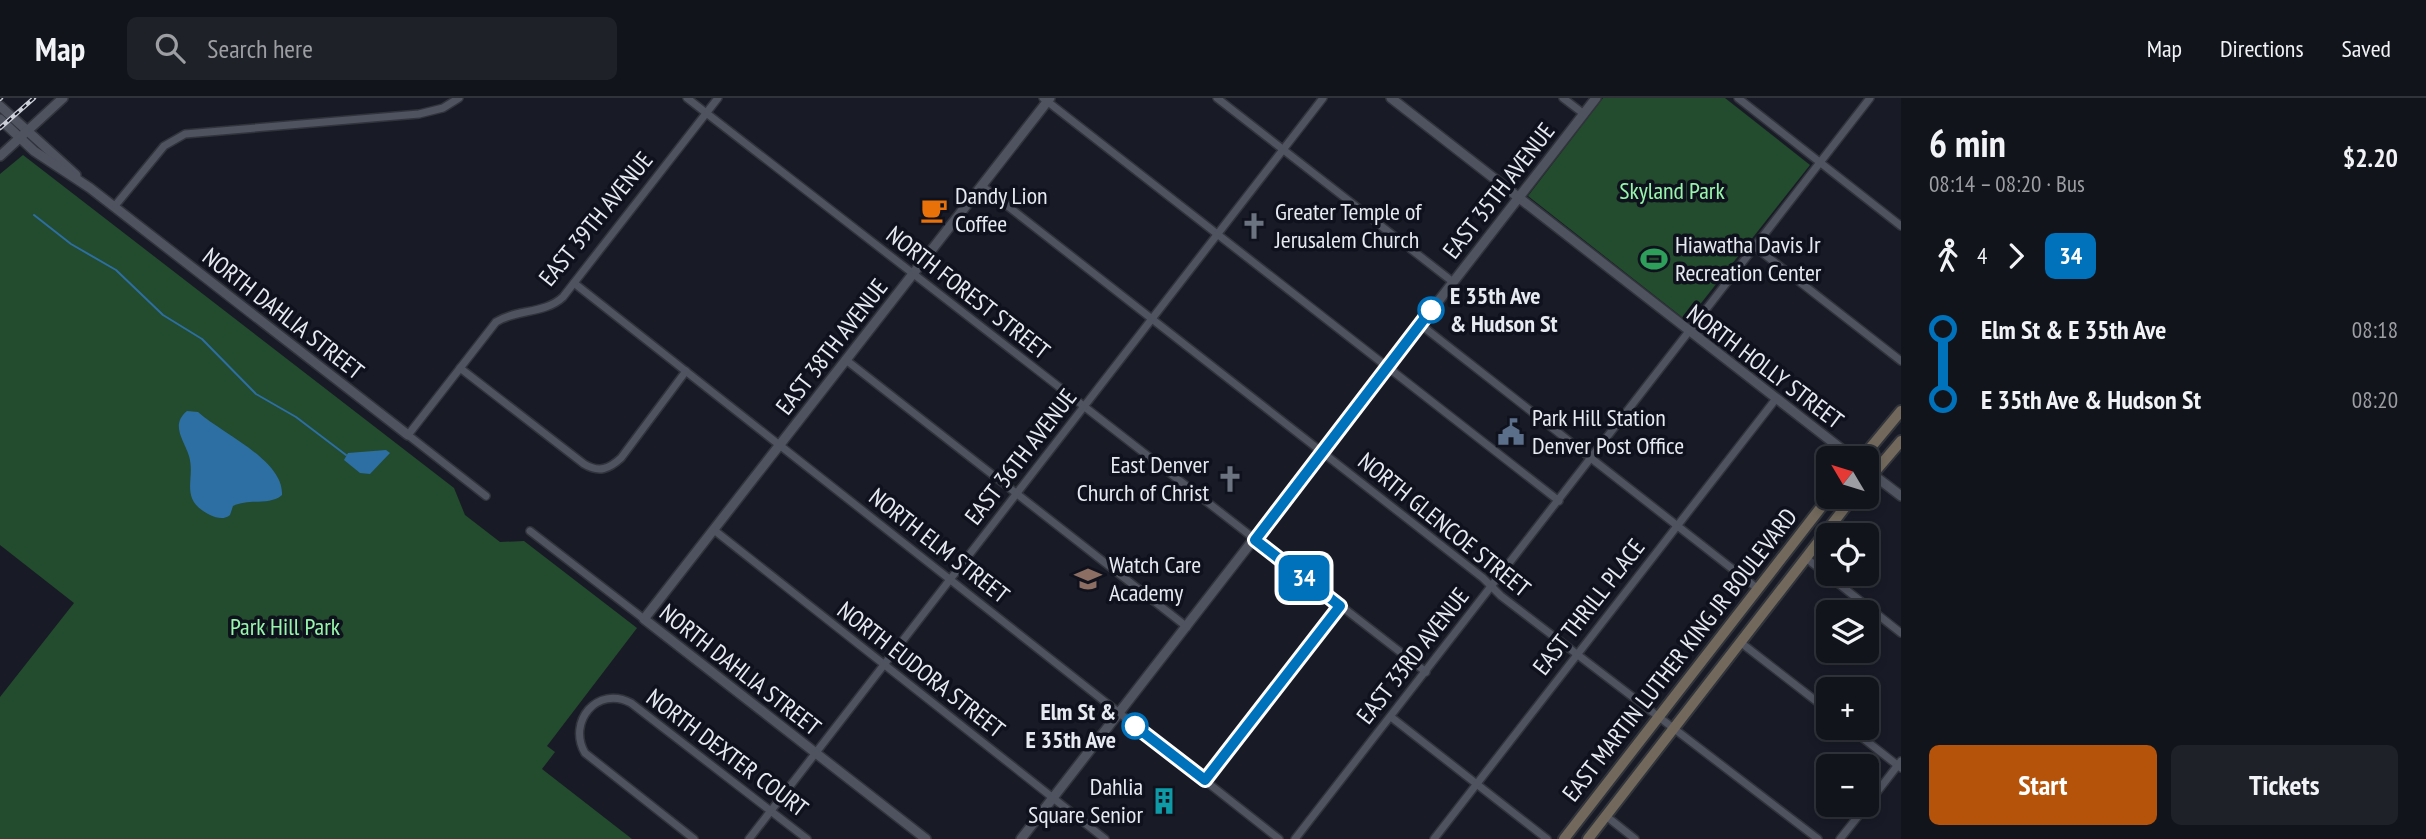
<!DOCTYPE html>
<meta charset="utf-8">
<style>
:root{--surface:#12141c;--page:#1f2129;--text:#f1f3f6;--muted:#9c9ea3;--line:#31333b;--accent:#b45309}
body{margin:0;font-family:"PT Sans Narrow",sans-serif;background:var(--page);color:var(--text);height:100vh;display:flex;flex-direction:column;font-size:26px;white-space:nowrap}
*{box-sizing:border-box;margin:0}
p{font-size:23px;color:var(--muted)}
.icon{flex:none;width:38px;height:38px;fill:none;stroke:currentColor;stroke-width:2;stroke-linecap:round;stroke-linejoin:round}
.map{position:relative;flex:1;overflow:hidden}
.panel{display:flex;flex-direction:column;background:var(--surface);width:525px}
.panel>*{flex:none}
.badge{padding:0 14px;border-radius:10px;font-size:24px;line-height:46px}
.needle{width:46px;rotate:308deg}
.buttons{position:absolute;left:1816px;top:348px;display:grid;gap:14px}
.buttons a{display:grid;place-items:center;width:63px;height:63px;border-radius:10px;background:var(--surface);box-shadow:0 4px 10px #0003,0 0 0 2px var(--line);font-size:35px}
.map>.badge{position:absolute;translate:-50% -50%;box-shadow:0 0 0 4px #fff}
.legs{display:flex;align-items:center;gap:10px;height:77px;padding:0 28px;font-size:23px}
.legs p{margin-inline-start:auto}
.overview{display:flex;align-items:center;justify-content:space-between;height:119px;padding:0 28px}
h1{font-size:38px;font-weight:800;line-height:52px}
.button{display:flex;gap:14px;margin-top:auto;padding:14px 28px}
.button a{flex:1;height:80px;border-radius:10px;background:var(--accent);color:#fff;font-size:28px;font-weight:800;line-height:80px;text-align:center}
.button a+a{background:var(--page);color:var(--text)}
ul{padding:0 28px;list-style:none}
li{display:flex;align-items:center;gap:24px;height:70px;font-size:26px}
li i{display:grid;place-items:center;width:10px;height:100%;margin:0 9px;background:currentColor}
li i::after{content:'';width:18px;height:18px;margin:-9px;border:5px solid;border-radius:50%;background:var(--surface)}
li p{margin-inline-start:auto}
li:first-child i{background:linear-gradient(#0000 50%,currentColor 0)}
li:last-child i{background:linear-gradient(currentColor 50%,#0000 0)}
header{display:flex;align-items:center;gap:42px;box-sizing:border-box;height:98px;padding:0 35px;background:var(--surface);border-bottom:2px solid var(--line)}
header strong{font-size:33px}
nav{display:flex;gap:38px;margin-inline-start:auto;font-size:24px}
.search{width:490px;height:63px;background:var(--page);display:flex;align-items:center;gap:18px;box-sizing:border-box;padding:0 24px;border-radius:10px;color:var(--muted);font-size:26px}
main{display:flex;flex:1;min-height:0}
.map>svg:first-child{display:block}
.green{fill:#234b2d}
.water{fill:#2d6ea3}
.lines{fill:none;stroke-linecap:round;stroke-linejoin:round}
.stream{stroke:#2d6ea3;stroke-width:2}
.minor-casing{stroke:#32343c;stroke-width:10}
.tertiary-casing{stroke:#32343c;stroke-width:12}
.secondary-casing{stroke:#32343c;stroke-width:14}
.minor{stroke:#4f5360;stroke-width:7}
.tertiary{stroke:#4f5360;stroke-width:9}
.secondary{stroke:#72695c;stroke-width:10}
.rail-casing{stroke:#cdcfd8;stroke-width:4.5}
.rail{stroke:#0f121d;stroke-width:2;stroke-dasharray:5;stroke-linecap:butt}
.line-1-casing{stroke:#fff;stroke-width:16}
.line-1{stroke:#0072bc;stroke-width:10}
.stop-1-dot{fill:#fff;stroke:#0072bc;stroke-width:3.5}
.labels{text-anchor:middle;stroke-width:7;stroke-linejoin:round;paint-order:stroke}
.street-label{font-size:24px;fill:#e8eaf2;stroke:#0f121d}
.park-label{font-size:24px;fill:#97f6ac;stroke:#0f121d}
.poi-label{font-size:24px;fill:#e8eaf2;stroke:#0f121d;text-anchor:start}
.stop-label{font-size:24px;font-weight:bold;fill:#e8eaf2;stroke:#0f121d;text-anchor:start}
</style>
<header>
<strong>Map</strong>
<div class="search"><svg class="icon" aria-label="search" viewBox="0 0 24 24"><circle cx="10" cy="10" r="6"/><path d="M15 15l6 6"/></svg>Search here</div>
<nav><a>Map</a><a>Directions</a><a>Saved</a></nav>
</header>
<main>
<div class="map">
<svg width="1901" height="741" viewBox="0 0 1901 741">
<rect width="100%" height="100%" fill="#181b26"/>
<g class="green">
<path d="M 1603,0 L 1725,0 L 1810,67 L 1687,223 L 1528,98 Z"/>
<path d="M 23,57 L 454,390 L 465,417 L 500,444 L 524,443 L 637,530 L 547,648 L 555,654 L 542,671 L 632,741 L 0,741 L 0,599 L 74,505 L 0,447 L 0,76 Z"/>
</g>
<g class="water">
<path d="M 187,313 L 198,314 C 221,335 284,362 282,397 C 270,408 248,400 233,408 L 230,417 C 224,422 217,420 210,417 C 178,401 196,382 189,358 C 184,342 170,327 187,313 Z"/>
<path d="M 386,352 L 390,355 L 370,376 L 360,375 L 344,362 L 348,355 Z"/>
</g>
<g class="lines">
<path class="stream" d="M 34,117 L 71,146 L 116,172 L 163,217 L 202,241 L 256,296 L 296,319 L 346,357"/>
<defs>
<g id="minor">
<path d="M 687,0 L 1426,574"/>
<path d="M 1043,0 L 1559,403"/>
<path d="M 1217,0 L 1453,184"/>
<path d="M 1563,0 L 1584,16"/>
<path d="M 1738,0 L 1901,128"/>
<path d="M 982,88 L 1483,480 L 1501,498 L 1818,741"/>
<path d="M 114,109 L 164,48 L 185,36 L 419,16 L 443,10 L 459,0"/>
<path d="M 1755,149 L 1901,263"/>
<path d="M 574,185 L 1279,741"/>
<path d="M 1421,227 L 1758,491"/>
<path d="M 846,262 L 1187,529"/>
<path d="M 460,270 L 584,366 C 599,375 609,371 621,360 L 686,273"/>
<path d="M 486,398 L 408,337 L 496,224 C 516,211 545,216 563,199 L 718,0"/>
<path d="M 714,432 L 1105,741"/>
<path d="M 530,433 L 644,521"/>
<path d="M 1806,460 L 1901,535"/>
<path d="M 1740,544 L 1829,613"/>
<path d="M 1391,619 L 1547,741"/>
<path d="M 1850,630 L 1901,670"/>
<path d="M 1205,682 L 1340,508"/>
<path d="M 1867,707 L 1901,663"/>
<path d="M 1606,718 L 1635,741"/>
<path d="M 694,741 L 585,655 C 567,624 597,587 631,605 L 807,741"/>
<path d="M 749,741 L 1323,0"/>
<path d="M 1295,741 L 1870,0"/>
<path d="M 1434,741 L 1775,302"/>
<path d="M 1840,741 L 1867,707"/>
</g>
<g id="tertiary">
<path d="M 1391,0 L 1853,360"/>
<path d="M 0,8 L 76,77"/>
<path d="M 0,21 L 34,53 L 90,90 L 408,337"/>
<path d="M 0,58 L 63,0"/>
<path d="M 1867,372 L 1901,398"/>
<path d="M 926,741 L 644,521 L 1050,0"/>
<path d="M 1021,741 L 1596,0"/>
</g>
<g id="secondary">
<path d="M 1862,360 L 1901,313"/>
<path d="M 1867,383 L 1901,343"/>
<path d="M 1564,741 L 1829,399"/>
<path d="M 1588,741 L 1853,399"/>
</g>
</defs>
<use href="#minor" class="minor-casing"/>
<use href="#tertiary" class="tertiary-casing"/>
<use href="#secondary" class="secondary-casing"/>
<use href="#minor" class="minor"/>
<use href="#tertiary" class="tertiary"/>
<use href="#secondary" class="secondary"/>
<defs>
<g id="rail">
<path d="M 0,1 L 1,0"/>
<path d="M 0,30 L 34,0"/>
</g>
</defs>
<use href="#rail" class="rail-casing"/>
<use href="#rail" class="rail"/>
</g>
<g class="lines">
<defs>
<path id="line-1" d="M 1135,628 L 1205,682 L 1340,508 L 1255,442 L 1431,212"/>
</defs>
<use href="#line-1" class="line-1-casing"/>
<use href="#line-1" class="line-1"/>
</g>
<defs>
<symbol id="cafe-bare" viewBox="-9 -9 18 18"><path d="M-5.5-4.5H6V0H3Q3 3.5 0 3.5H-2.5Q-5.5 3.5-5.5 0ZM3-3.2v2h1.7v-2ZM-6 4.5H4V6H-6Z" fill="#e8710a" stroke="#0f121d" stroke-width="2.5" paint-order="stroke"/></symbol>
<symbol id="church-bare" viewBox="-9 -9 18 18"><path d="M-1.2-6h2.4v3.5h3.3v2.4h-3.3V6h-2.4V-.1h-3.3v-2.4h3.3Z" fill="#6b7280" stroke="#0f121d" stroke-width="2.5" paint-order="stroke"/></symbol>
<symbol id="stadium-bare" viewBox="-9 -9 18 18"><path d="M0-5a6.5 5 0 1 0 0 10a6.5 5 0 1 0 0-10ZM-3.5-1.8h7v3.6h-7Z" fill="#2e9e5b" stroke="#0f121d" stroke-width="2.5" paint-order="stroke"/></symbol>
<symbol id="civic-bare" viewBox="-9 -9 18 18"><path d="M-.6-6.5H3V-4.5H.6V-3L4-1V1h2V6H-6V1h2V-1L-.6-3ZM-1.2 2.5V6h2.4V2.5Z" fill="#5c6f8a" stroke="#0f121d" stroke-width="2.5" paint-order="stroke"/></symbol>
<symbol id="school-bare" viewBox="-9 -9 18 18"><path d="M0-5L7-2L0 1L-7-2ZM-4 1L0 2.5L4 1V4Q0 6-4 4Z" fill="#8d6e63" stroke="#0f121d" stroke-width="2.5" paint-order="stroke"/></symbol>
<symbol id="building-bare" viewBox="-9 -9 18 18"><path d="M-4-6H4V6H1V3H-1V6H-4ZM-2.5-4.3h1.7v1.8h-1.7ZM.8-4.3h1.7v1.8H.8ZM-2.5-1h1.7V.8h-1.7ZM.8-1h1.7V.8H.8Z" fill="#0f9aa8" stroke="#0f121d" stroke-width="2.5" paint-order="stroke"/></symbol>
</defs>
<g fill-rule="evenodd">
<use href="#cafe-bare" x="915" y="93" width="38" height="38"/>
<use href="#church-bare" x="1235" y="109" width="38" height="38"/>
<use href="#stadium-bare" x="1635" y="142" width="38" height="38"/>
<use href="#civic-bare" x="1492" y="315" width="38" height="38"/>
<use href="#church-bare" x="1211" y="362" width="38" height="38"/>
<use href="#school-bare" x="1069" y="462" width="38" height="38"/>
<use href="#building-bare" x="1145" y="684" width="38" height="38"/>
</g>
<g class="stop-1-dot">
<circle cx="1431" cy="212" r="12"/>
<circle cx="1135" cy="628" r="12"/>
</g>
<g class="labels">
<g class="street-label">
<text transform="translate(1499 93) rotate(-52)" y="8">EAST 35TH AVENUE</text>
<text transform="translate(596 121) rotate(-51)" y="8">EAST 39TH AVENUE</text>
<text transform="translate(968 195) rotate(38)" y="8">NORTH FOREST STREET</text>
<text transform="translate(283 216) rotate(38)" y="8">NORTH DAHLIA STREET</text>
<text transform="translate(832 249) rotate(-52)" y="8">EAST 38TH AVENUE</text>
<text transform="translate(1765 269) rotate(37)" y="8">NORTH HOLLY STREET</text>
<text transform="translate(1021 359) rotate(-52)" y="8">EAST 36TH AVENUE</text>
<text transform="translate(1444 427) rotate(39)" y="8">NORTH GLENCOE STREET</text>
<text transform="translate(939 448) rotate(38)" y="8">NORTH ELM STREET</text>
<text transform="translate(1589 509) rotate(-52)" y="8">EAST THRILL PLACE</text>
<text transform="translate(1680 557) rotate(-52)" y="8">EAST MARTIN LUTHER KING JR BOULEVARD</text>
<text transform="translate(1413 558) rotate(-52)" y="8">EAST 33RD AVENUE</text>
<text transform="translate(740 572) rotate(38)" y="8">NORTH DAHLIA STREET</text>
<text transform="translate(921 572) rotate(38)" y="8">NORTH EUDORA STREET</text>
<text transform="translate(727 655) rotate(37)" y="8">NORTH DEXTER COURT</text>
</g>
<g class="park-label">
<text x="1672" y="101">Skyland Park</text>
<text x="285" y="537">Park Hill Park</text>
</g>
<g class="poi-label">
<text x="955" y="106">Dandy Lion<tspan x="955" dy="28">Coffee</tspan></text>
<text x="1275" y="122">Greater Temple of<tspan x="1275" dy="28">Jerusalem Church</tspan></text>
<text x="1675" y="155">Hiawatha Davis Jr<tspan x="1675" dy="28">Recreation Center</tspan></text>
<text x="1532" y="328">Park Hill Station<tspan x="1532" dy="28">Denver Post Office</tspan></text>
<text x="1209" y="375" text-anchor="end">East Denver<tspan x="1209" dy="28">Church of Christ</tspan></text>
<text x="1109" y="475">Watch Care<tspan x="1109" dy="28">Academy</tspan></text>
<text x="1143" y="697" text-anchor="end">Dahlia<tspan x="1143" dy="28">Square Senior</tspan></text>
</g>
<g class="stop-label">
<text x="1450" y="206">E 35th Ave<tspan x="1450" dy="28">&amp; Hudson St</tspan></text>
<text x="1116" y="622" text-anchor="end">Elm St &amp;<tspan x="1116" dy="28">E 35th Ave</tspan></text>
</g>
</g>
</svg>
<div class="buttons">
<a><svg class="needle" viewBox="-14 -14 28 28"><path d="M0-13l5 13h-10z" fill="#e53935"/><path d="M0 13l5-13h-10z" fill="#9c9ea3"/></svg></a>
<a><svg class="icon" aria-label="locate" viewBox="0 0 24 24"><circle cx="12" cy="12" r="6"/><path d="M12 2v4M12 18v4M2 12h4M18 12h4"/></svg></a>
<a><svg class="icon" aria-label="layers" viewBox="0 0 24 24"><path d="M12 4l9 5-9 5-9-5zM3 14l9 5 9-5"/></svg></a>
<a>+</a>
<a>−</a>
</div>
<b class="badge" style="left:1304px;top:480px;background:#0072bc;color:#fff">34</b>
</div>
<section class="panel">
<div class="overview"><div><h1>6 min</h1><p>08:14 – 08:20 · Bus</p></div><b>$2.20</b></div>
<div class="legs"><svg class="icon" aria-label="walk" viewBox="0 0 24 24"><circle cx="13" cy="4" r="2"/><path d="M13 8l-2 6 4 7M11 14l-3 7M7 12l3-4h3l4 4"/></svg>4<svg class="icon" aria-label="forward" viewBox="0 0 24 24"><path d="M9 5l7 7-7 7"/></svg><b class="badge" style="background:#0072bc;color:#fff">34</b></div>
<ul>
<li><i style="color:#0072bc"></i><b>Elm St &amp; E 35th Ave</b><p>08:18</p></li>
<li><i style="color:#0072bc"></i><b>E 35th Ave &amp; Hudson St</b><p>08:20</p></li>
</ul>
<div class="button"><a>Start</a><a>Tickets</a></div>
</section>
</main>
